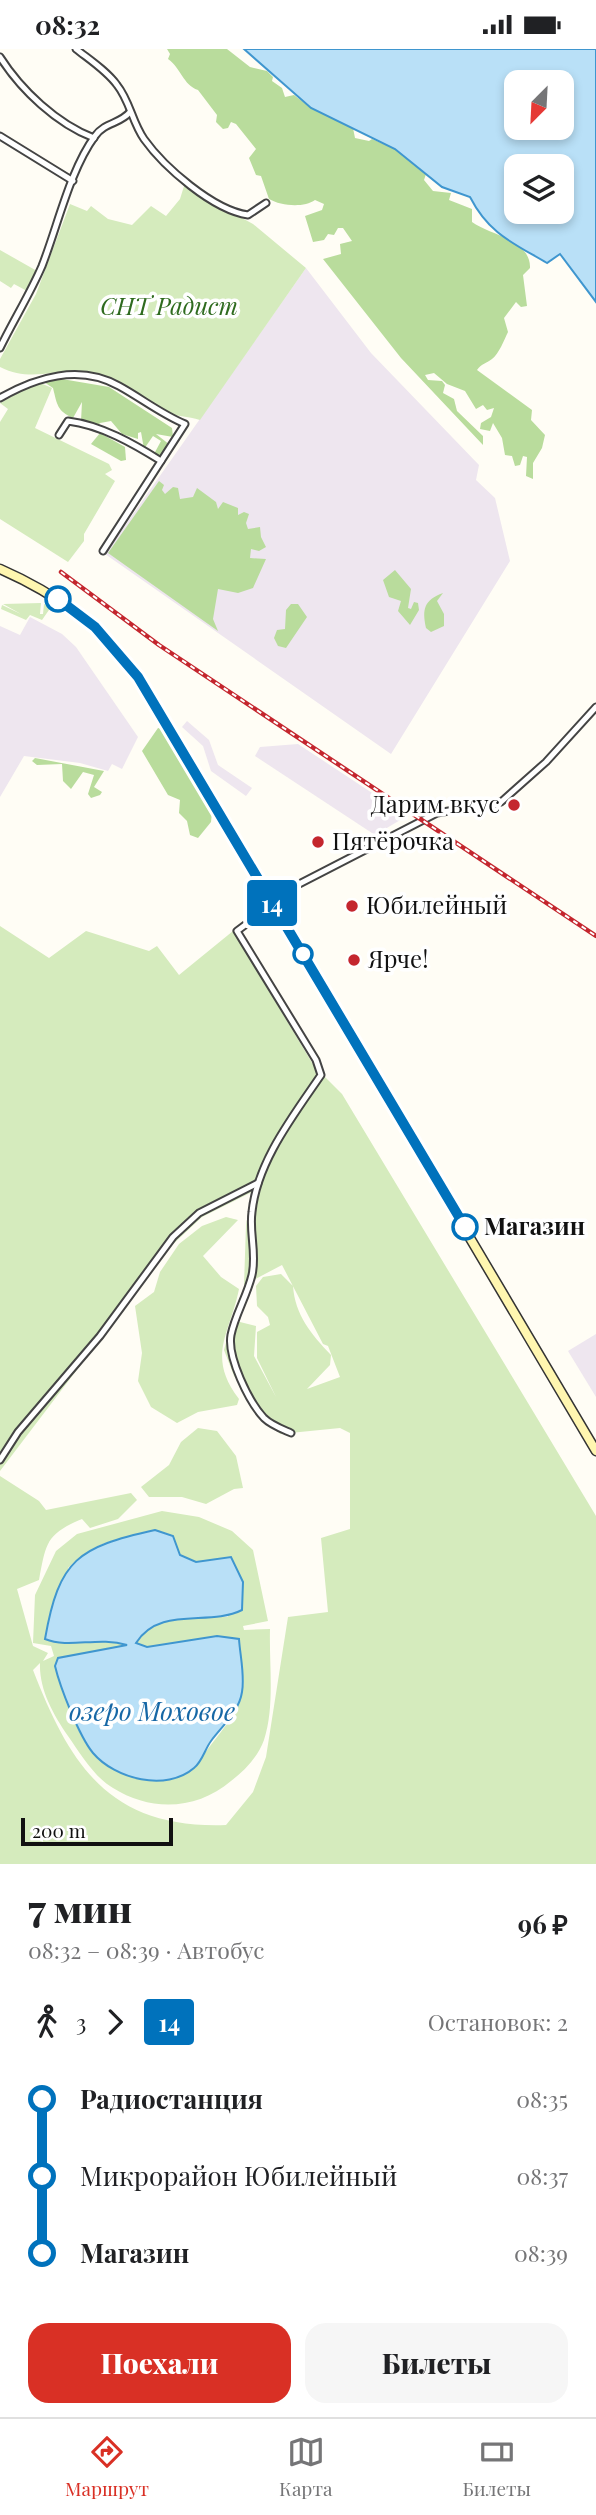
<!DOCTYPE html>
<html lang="ru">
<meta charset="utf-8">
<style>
:root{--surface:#fff;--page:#f6f6f6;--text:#202124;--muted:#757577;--line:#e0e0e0;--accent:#d93025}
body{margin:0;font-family:"Playfair Display",serif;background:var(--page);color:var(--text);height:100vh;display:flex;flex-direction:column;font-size:26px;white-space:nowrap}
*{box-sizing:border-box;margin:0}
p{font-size:23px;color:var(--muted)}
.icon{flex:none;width:38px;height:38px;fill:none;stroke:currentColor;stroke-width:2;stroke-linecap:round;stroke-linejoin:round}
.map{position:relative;height:1815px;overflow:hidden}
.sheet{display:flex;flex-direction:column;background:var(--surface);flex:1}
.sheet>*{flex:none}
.badge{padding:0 14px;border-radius:5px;font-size:24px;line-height:46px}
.needle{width:46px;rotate:204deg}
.controls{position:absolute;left:504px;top:21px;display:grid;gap:14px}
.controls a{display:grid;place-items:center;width:70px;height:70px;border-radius:14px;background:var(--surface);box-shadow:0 4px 10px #0003;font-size:35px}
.scale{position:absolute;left:21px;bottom:18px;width:152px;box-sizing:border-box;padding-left:7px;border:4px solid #111;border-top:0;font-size:19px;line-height:24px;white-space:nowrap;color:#111;-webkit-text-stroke:5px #fff;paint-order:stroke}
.map>.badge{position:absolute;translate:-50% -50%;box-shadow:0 0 0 4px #fff}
.legs{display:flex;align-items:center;gap:10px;height:77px;padding:0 28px;font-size:23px}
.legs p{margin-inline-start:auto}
.summary{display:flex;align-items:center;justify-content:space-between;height:119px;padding:0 28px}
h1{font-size:38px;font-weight:800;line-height:52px}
.primary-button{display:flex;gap:14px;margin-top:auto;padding:14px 28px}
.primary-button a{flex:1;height:80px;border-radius:21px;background:var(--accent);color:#fff;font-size:28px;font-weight:800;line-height:80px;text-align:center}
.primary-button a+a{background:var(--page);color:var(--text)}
ul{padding:0 28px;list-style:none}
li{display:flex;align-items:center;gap:24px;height:77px;font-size:26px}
li i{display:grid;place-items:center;width:10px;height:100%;margin:0 9px;background:currentColor}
li i::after{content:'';width:18px;height:18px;margin:-9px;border:5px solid;border-radius:50%;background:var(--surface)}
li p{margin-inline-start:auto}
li:first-child i{background:linear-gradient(#0000 50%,currentColor 0)}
li:last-child i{background:linear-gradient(currentColor 50%,#0000 0)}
.status{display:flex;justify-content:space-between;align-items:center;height:49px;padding:0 35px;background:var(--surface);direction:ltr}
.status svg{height:19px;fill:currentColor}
.menu{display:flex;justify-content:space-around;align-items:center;height:98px;border-top:2px solid var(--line);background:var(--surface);font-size:19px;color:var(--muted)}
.menu a{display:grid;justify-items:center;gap:4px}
.menu .on{color:var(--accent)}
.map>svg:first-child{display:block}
.industrial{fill:#eee6ef}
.green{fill:#d5ebbd;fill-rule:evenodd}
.forest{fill:#b9dc9c}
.water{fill:#b9e0f7;stroke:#3f96cf;stroke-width:2;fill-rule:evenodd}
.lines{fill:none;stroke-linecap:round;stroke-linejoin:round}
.street-casing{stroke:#444;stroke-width:9}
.secondary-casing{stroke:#333;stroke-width:11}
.street{stroke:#fff;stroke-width:5}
.secondary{stroke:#fff6b0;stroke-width:8}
.rail-casing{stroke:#c4262e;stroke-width:4.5}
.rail{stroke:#fff;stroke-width:2;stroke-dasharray:5;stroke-linecap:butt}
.line-1-casing{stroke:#fff;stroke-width:16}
.line-1{stroke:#0072bc;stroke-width:10}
.stop-1-dot{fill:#fff;stroke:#0072bc;stroke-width:3.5}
.poi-dot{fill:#c4262e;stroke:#fff;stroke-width:2.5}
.labels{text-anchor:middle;stroke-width:7;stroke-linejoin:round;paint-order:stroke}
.park-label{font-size:24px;font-style:italic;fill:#2f6b1f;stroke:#fff}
.poi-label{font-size:24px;fill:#111;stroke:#fff;text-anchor:start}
.stop-label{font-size:24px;font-weight:bold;fill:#111;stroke:#fff;text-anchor:start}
.water-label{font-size:26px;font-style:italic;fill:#1768a6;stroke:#fff}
</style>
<div class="status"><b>08:32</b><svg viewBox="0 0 49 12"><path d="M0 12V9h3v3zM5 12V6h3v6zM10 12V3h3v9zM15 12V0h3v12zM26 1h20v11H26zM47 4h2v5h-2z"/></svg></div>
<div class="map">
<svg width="596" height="1815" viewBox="0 0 596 1815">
<rect width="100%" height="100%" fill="#fffdf5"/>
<g class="industrial">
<path d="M 306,219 L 371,304 L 479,416 L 476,431 L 495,449 L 510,512 L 391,705 L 105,505 Z"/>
<path d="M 30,568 L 62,585 L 76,598 L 138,688 L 122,720 L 112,715 L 108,722 L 80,714 L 24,707 L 0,748 L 0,577 L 20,586 Z"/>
<path d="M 187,672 L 209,691 L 218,716 L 252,739 L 246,747 L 211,722 L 203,697 L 182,678 Z"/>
<path d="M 298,695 L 407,767 L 375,786 L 255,707 L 260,698 Z"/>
<path d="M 596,1285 L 596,1348 L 568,1302 Z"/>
</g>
<g class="green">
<path d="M 185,134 L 227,164 L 229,162 L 253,175 L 306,219 L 200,371 C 188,367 176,368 164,362 C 139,351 117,329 91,324 C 57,317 34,335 0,318 L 0,310 L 36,245 L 70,155 L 87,162 L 91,157 L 108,170 L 132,176 L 151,157 L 166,167 L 180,150 Z"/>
<path d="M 0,201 L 37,222 L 27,242 L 14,235 L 11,239 L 0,232 Z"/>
<path d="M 38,333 L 52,339 L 35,379 L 109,415 L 112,421 L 105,425 L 115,432 L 84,485 L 84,492 L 68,513 L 0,470 L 0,373 L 8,360 L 0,354 Z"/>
<path d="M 41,554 L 40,565 L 43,565 L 44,555 L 51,558 L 42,571 L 30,566 L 26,571 L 1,560 L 2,556 L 21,565 L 3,555 Z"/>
<path d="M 0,877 L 49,909 L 86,882 L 149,902 L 157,897 L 179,926 L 233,882 L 314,1017 L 342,1045 L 596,1467 L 596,1815 L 0,1815 L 0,1427 L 39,1452 L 46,1461 L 131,1444 L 137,1451 L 118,1470 L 90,1479 L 82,1470 C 46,1485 46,1494 39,1531 L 17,1540 L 33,1597 L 48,1604 L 43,1612 L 54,1607 L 51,1597 L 33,1594 L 35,1546 L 56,1502 L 77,1485 L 162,1462 L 199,1468 L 232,1482 L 253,1501 L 268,1572 L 243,1577 L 244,1581 L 270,1580 C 269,1616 275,1657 264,1691 C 258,1708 244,1722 231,1732 C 197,1761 151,1763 113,1739 C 94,1728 80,1704 68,1687 C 53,1665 39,1640 40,1614 L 33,1621 C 71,1719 111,1780 226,1776 L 253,1743 L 266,1708 L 288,1568 L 328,1563 L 321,1489 L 350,1480 L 350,1384 L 340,1379 L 280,1385 L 234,1327 L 224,1301 L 232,1271 L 256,1277 L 254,1307 L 276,1348 L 257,1309 L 257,1283 L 270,1276 L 268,1268 L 257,1257 L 256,1237 L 263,1228 L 281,1225 L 293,1237 C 295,1266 311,1285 331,1306 L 330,1316 L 307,1340 L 340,1328 L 328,1297 L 323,1295 L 282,1216 L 244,1236 L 246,1176 L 252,1143 L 202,1168 L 171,1197 L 0,1422 ZM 173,1487 L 180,1506 L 196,1513 L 214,1513 L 228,1568 C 196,1566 156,1565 136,1594 L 147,1598 L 202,1590 L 239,1590 C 240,1607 246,1629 242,1645 C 235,1672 209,1694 195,1719 C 151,1720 101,1734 80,1683 C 73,1667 69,1653 60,1637 L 113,1600 L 128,1596 L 107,1590 L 69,1594 L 68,1519 C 103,1485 127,1488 173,1487 Z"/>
<path d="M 226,1168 L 238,1171 L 203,1207 L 221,1228 L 239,1240 C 230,1285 206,1307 239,1350 L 237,1356 L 198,1363 L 177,1374 L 151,1358 L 138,1332 L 142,1304 L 135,1257 L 154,1243 L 160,1223 L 179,1195 L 202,1177 Z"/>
<path d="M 198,1379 L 217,1382 L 236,1407 L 243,1439 L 234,1440 L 206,1455 L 182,1448 L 149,1448 L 141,1438 L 169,1416 L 181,1393 Z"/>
</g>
<g class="forest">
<path d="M 167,0 L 227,0 L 250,18 L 267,22 L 273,28 L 272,32 L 282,39 L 285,48 L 294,46 L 311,59 L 353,79 L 355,89 L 369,92 L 372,90 L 395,100 L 426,125 L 424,131 L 433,142 L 451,144 L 449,151 L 472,160 L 472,173 C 490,186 531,191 530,219 L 523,226 L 527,257 L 521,258 L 516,253 L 504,269 L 508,283 C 504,291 499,305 492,310 C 486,315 482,314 477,321 L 532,361 L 531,371 L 545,386 L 542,399 L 533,414 L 533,430 L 526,427 L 527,408 L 523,407 L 520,416 L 515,417 L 512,407 L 505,406 L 502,389 L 493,374 L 490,382 L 480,380 L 481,374 L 491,368 L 494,359 L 487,361 L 483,356 L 476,360 L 465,342 L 447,335 L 434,324 L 425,326 L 428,331 L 442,332 L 445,336 L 443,344 L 454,350 L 457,362 L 483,387 L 483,396 L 401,309 L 323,210 L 341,205 L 340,195 L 352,192 L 343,179 L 338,179 L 334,186 L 328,185 L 324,191 L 313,193 L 305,167 L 322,161 L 324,155 L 315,151 C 304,159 281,157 269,150 L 261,127 L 256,126 L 249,109 L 256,100 L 236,75 L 231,73 L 228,79 L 223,80 L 216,73 L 217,66 L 198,41 C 183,36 181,19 168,10 L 170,5 Z"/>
<path d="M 56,329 L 109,338 L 172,379 L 173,388 L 156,385 L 170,396 L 161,410 L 154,405 L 161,392 L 153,387 L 144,400 L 141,383 L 138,384 L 138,390 L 122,385 L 111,372 L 100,374 L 96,379 L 81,372 L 82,353 L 73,369 C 57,362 57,355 53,339 L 44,333 Z"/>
<path d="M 100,384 L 125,398 L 126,411 L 121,412 L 91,395 Z"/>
<path d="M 159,432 L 164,436 L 162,441 L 165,445 L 173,438 L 178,439 L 180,450 L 193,448 L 197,439 L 216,453 L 218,460 L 223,453 L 238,459 L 238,466 L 244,463 L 249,465 L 246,474 L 248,480 L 260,478 L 261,488 L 266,498 L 259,502 L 251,500 L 250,509 L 266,510 L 253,539 L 238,544 L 218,540 L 213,570 L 218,582 L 108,504 Z"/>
<path d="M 395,521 L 411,540 L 408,559 L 411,560 L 414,553 L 418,554 L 419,561 L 410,576 L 398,562 L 401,552 L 389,548 L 383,531 Z"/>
<path d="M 443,544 L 437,552 L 444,565 L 444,577 L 431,583 L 426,579 C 422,560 424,551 443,544 Z"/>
<path d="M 291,555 L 298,555 L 307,568 L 286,599 L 278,597 L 274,589 L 277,581 L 285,580 L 286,561 Z"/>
<path d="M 158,679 L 163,680 L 212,763 L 211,773 L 198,789 L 190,786 L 187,772 L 179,764 L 180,751 L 168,746 L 142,702 Z"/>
<path d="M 35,709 L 104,722 L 94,738 L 102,743 L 100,746 L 91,749 L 88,745 L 94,726 L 83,723 L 71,740 L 63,732 L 62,715 L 37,716 L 32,712 Z"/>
</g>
<g class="water">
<path d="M 244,0 L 596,0 L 596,253 L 560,205 L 547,214 C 513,194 489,185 470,148 L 442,138 L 395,100 L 311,59 ZM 516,33 L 562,33 L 562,79 L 516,79 ZM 516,117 L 562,117 L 562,163 L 516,163 Z"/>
<path d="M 155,1481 L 173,1487 L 180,1506 L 196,1513 L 231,1508 L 243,1533 L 242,1561 C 209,1578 160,1556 136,1594 L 147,1598 L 217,1587 L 239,1590 C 240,1606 245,1627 242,1643 C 239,1663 222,1677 211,1692 C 205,1700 202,1713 194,1719 C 166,1743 115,1730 93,1704 C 79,1687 60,1638 55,1617 L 58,1609 L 127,1596 C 98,1587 70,1600 45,1590 C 59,1510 78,1498 155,1481 Z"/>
</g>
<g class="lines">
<defs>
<g id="street">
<path d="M 76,0 C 90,11 107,22 117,36 C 130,52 132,73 144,90 C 164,118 213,161 248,166 L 266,154"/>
<path d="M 0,8 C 21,41 57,75 94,89"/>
<path d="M 0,87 L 73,132"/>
<path d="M 0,299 C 13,272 30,245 42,217 C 58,176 70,121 95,87 C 105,73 120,75 130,63"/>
<path d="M 0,349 C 36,328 80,315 119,337 C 141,349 161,365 185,375 L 103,502"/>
<path d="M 59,386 L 68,372 C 101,376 134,395 161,412"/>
<path d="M 270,850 L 437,764 L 501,753 L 546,713 L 596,658"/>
<path d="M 273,855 L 237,882 L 316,1011 L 321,1026 C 293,1067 257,1113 252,1163 C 249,1184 257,1204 252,1226 C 247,1247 235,1266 231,1286 C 227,1308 249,1353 264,1369 C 271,1376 282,1380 291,1384"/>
<path d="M 0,1411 L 18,1383 L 100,1287 L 173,1188 L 199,1164 L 258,1134"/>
</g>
<path id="secondary" d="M 0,520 C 57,545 101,577 138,628 L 596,1402"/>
</defs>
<use href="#street" class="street-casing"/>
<use href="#secondary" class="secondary-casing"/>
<use href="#street" class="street"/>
<use href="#secondary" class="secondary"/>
<defs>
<path id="rail" d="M 61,523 L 159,596 L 596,887"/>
</defs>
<use href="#rail" class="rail-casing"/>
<use href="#rail" class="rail"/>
</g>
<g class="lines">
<defs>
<path id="line-1" d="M 58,550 L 95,578 L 138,628 L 465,1178"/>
</defs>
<use href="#line-1" class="line-1-casing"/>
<use href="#line-1" class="line-1"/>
</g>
<g class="stop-1-dot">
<circle cx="58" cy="550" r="12"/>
<circle cx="303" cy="905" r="9"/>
<circle cx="465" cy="1178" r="12"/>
</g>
<g class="poi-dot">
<circle cx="514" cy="756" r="7"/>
<circle cx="318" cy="793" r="7"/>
<circle cx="352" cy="857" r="7"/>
<circle cx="354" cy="911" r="7"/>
</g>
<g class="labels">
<g class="park-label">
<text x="169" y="266">СНТ Радист</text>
</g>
<g class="poi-label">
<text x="500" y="764" text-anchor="end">Дарим вкус</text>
<text x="332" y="801">Пятёрочка</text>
<text x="366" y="865">Юбилейный</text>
<text x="368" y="919">Ярче!</text>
</g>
<g class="stop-label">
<text x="484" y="1186">Магазин</text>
</g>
<g class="water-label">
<text x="152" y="1672">озеро Моховое</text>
</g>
</g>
</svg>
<div class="controls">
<a><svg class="needle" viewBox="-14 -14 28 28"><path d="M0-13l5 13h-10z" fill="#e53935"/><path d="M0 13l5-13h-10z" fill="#757577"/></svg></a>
<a><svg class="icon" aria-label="layers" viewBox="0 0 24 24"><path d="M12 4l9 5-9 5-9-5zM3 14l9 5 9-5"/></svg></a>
</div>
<div class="scale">200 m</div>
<b class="badge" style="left:272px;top:854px;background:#0072bc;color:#fff">14</b>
</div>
<section class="sheet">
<div class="summary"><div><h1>7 мин</h1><p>08:32 – 08:39 · Автобус</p></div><b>96 ₽</b></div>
<div class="legs"><svg class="icon" aria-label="walk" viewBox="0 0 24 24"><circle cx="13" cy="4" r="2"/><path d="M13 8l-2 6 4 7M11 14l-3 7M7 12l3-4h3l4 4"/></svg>3<svg class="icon" aria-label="forward" viewBox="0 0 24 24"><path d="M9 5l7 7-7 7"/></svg><b class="badge" style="background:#0072bc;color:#fff">14</b><p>Остановок: 2</p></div>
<ul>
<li><i style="color:#0072bc"></i><b>Радиостанция</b><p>08:35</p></li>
<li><i style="color:#0072bc"></i><span>Микрорайон Юбилейный</span><p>08:37</p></li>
<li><i style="color:#0072bc"></i><b>Магазин</b><p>08:39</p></li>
</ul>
<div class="primary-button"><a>Поехали</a><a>Билеты</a></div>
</section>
<nav class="menu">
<a class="on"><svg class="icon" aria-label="directions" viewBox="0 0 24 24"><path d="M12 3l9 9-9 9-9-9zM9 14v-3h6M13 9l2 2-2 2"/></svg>Маршрут</a>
<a><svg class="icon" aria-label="map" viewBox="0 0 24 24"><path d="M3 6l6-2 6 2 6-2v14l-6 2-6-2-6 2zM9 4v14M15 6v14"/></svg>Карта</a>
<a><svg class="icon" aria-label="tickets" viewBox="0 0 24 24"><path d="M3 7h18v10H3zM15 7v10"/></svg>Билеты</a>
</nav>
